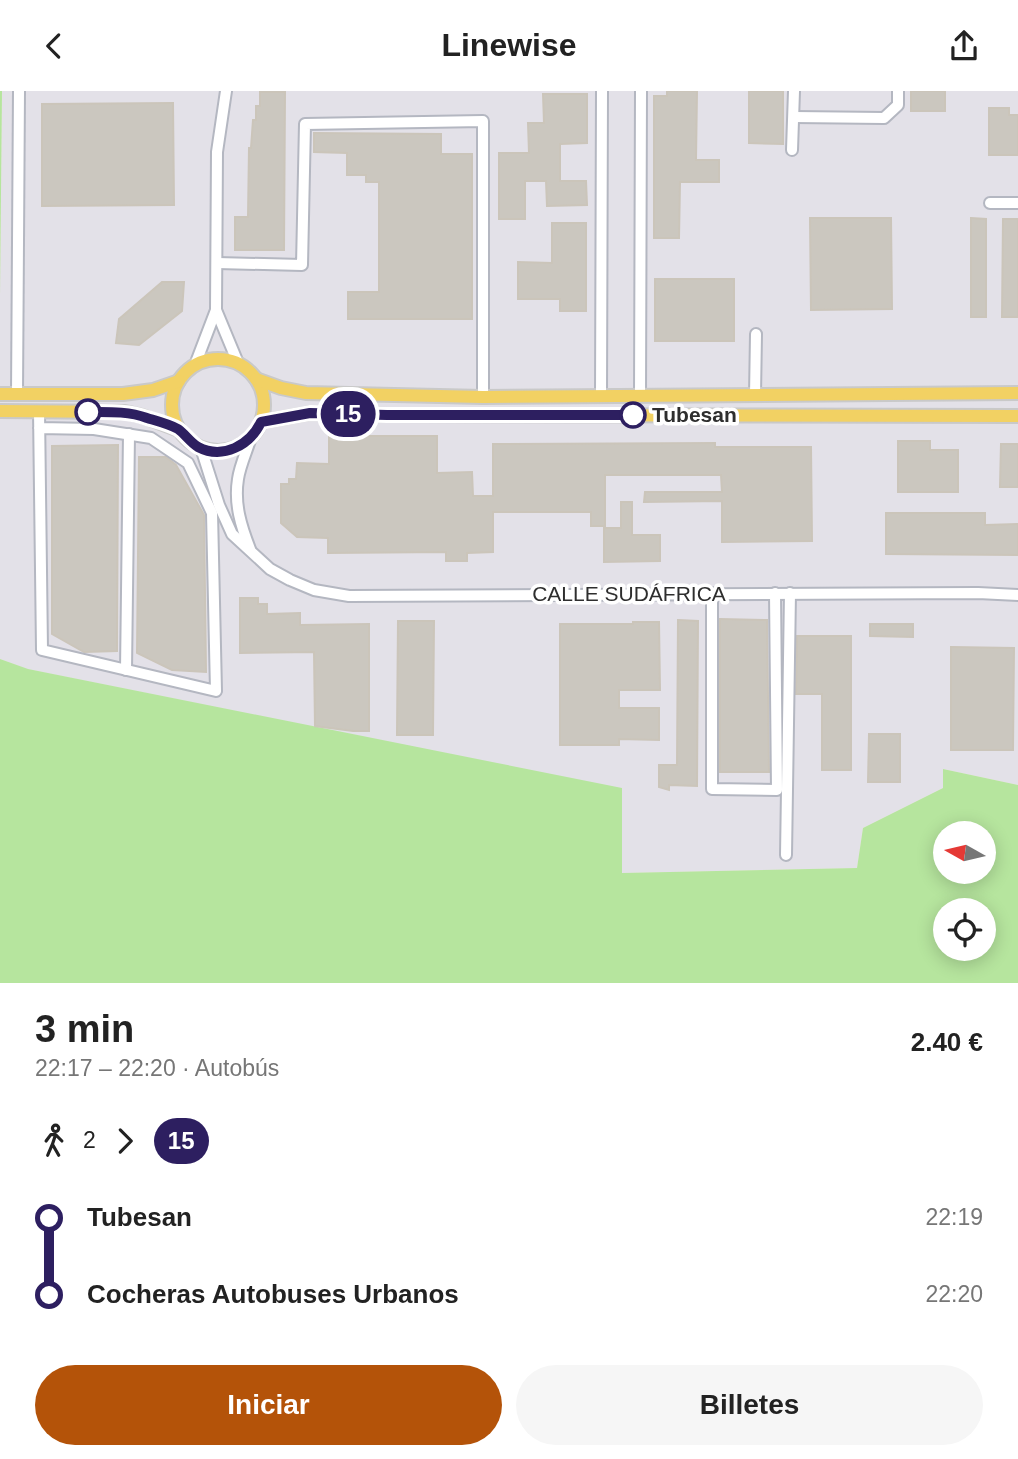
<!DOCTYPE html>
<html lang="es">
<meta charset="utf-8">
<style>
:root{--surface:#fff;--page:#f6f6f6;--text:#222;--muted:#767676;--accent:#b45309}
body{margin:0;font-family:Helvetica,sans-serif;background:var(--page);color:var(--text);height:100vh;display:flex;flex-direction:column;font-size:26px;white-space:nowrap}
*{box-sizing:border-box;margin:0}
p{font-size:23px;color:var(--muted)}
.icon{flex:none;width:38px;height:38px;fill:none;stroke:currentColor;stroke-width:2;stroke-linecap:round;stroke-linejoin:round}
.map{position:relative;height:892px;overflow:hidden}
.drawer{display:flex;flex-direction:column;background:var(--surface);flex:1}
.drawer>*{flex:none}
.badge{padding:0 14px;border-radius:23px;font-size:24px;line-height:46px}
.needle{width:46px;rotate:278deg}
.tools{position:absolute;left:933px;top:730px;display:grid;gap:14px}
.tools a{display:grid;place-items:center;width:63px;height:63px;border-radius:50%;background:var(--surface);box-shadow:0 4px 18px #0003;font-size:35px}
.map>.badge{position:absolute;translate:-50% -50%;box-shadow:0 0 0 4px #fff}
.legs{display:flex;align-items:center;gap:10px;height:77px;padding:0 35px;font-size:23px}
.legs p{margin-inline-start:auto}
.summary{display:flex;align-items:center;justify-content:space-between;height:119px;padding:0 35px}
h1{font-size:38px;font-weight:800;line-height:52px}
.action{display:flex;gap:14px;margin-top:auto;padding:14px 35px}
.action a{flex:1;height:80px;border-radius:42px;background:var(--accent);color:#fff;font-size:28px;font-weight:800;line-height:80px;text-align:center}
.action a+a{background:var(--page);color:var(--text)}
ul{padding:0 35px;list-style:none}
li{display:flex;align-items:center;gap:24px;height:77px;font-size:26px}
li i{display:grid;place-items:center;width:10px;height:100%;margin:0 9px;background:currentColor}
li i::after{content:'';width:18px;height:18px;margin:-9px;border:5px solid;border-radius:50%;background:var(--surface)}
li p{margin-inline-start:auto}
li:first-child i{background:linear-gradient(#0000 50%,currentColor 0)}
li:last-child i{background:linear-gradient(currentColor 50%,#0000 0)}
header{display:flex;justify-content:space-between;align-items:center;height:91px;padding:0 35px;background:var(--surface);font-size:32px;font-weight:800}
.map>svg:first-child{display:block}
.industrial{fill:#e3e1e8}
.green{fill:#b6e59e;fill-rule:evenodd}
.building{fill:#cbc7bf;stroke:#cbc5ba;stroke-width:2}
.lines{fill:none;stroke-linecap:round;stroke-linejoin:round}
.minor-casing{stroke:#b4b7c1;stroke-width:14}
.major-casing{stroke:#c9c9c9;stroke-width:16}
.minor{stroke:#fff;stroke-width:10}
.major{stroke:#f2d163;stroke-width:12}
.line-1-casing{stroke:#fff;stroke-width:16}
.line-1{stroke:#2d1f60;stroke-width:10}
.stop-1-dot{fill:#fff;stroke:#2d1f60;stroke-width:3.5}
.labels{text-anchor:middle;stroke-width:7;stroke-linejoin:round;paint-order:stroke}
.stop-label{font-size:21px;font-weight:bold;fill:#2e2e2e;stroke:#fff;text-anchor:start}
.street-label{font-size:21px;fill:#2e2e2e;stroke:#fff}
</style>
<header><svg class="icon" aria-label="back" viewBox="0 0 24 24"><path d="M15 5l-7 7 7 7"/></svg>Linewise<svg class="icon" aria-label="share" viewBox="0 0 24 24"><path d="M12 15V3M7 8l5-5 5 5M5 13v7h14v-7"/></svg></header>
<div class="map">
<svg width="1018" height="892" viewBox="0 0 1018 892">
<rect width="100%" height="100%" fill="#efe9e1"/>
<path class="industrial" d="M 2,0 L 1018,0 L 1018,694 L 943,678 L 943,697 L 863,737 L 857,777 L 622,782 L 622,698 L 27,578 L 0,568 L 0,205 Z"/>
<g class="green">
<path d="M 0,0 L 2,0 L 0,205 Z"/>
<path d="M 0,568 L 28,578 L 622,697 L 622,782 L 857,777 L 863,737 L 943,697 L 943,678 L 1018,694 L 1018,892 L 0,892 ZM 945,742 L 984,742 L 984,780 L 945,780 ZM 945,819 L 984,819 L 984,858 L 945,858 Z"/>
</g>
<g class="building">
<path d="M 667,0 L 697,0 L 696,69 L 719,69 L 719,91 L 680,91 L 679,147 L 654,147 L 654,5 L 667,5 Z"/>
<path d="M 749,0 L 783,0 L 783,53 L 749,52 Z"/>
<rect x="911" y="0" width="34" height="20"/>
<path d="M 260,1 L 285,1 L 284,159 L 235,159 L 235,126 L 248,126 L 249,57 L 251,57 L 253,29 L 256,29 L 256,15 L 260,15 Z"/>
<path d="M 543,3 L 587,3 L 587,52 L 560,53 L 560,90 L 586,90 L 587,114 L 547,115 L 546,90 L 525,90 L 525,128 L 499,128 L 499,62 L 529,62 L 528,32 L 544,32 Z"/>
<path d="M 173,12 L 174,114 L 42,115 L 42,13 Z"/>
<path d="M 989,17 L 1009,17 L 1009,24 L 1018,24 L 1018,64 L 989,64 Z"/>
<path d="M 314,42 L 441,43 L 441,63 L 472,63 L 472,228 L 348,228 L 348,201 L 379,201 L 379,91 L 366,91 L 366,84 L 347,84 L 347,62 L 314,61 Z"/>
<path d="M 810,127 L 891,127 L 892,218 L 811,219 Z"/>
<path d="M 971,127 L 986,128 L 986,226 L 971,226 Z"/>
<path d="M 1003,128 L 1018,128 L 1018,226 L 1002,226 Z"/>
<path d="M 552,132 L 586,132 L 586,220 L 560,220 L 560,208 L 518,208 L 518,171 L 552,172 Z"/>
<rect x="655" y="188" width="79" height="62"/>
<path d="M 162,191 L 184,191 L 182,220 L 139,254 L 116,252 L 119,228 Z"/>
<path d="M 329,345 L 437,345 L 437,382 L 472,381 L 473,405 L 493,405 L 493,353 L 715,352 L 715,356 L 811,356 L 812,450 L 722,451 L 722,410 L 644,411 L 645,401 L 722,401 L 721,384 L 605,384 L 605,435 L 591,435 L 591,421 L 493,421 L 493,461 L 467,462 L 467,470 L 446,470 L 446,461 L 328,462 L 328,447 L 297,446 L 281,432 L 281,393 L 289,393 L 289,388 L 296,388 L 297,372 L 329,373 Z"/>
<path d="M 898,350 L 930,350 L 930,359 L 958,359 L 958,401 L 898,401 Z"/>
<path d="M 1001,353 L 1018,353 L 1018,396 L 1000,396 Z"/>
<path d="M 118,354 L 117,560 L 84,561 L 52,543 L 52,355 Z"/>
<path d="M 139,366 L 166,366 L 176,374 L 204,424 L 206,581 L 172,579 L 137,562 Z"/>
<path d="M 621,411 L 632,411 L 632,444 L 660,444 L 660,470 L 604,471 L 604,437 L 621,437 Z"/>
<path d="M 886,422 L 985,422 L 985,434 L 1018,433 L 1018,464 L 886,463 Z"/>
<path d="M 240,507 L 258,507 L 258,513 L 267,513 L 267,523 L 300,522 L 300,534 L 369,533 L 369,640 L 353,640 L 315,635 L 314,561 L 240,562 Z"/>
<path d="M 720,528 L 767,529 L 769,681 L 720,681 Z"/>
<path d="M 678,529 L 698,530 L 697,695 L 669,694 L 669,699 L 659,696 L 659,674 L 677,674 Z"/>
<path d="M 398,530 L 434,530 L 433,644 L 397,644 Z"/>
<path d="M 633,531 L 659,531 L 660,599 L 619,599 L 619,617 L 659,617 L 659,649 L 619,648 L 619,654 L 560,654 L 560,533 L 633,533 Z"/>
<path d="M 870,533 L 913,533 L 913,546 L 870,545 Z"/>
<path d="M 797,545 L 851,545 L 851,679 L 822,679 L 822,603 L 796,603 Z"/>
<path d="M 951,556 L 1014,557 L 1013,659 L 951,659 Z"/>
<path d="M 869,643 L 900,643 L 900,691 L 868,691 Z"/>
</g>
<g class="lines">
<defs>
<g id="minor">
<path d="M 794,26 L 884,27 L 898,14 L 898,0"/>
<path d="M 792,59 L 794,0"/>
<path d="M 990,112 L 1018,112"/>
<path d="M 217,172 L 302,174 L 305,33 L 483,30 L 483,306"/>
<path d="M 216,219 L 238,272"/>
<path d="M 195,274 L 216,219 L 217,61 L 226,0"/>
<path d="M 17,303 L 19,0"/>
<path d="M 755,304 L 756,243"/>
<path d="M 601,305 L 602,0"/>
<path d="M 640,305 L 641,0"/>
<path d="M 39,320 L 42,559 L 216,600 L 212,422 L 188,372 L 151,347 L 94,338 L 39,337"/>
<path d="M 201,357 L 219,414 L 232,443 L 270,478 L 290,489 L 314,499 L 349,505 L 978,502 L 1018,504"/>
<path d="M 250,458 C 241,435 234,413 238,388 C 240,374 247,360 251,346"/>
<path d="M 712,502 L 712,698 L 777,699 L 775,502"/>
<path d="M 126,579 L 129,343"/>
<path d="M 786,764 L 790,502"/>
</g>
<g id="major">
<circle cx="218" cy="314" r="46"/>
<path d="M 256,288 L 281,297 L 306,302 L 483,306 L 1018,302"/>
<path d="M 0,303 L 123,303 L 153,299 L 179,290"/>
<path d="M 0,320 L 125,321 L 142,325 L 179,339"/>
<path d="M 261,331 L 310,322 L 387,324 L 1018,325"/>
</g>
</defs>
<use href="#minor" class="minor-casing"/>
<use href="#major" class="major-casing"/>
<use href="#minor" class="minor"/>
<use href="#major" class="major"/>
</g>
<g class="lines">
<defs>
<path id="line-1" d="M 88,321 C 108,321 128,320 147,327 C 157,330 169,333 178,338 C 185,343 190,351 198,356 C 223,369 250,354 261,331 L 310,322 L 387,324 L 633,324"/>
</defs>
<use href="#line-1" class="line-1-casing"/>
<use href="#line-1" class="line-1"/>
</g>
<g class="stop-1-dot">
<circle cx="88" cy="321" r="12"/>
<circle cx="633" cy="324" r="12"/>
</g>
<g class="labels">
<g class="stop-label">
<text x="652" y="331">Tubesan</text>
</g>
<g class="street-label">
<text x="629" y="510">CALLE SUDÁFRICA</text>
</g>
</g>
</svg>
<div class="tools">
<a><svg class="needle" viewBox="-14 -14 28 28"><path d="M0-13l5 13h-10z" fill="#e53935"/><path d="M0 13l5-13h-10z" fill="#767676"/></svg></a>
<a><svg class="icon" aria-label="locate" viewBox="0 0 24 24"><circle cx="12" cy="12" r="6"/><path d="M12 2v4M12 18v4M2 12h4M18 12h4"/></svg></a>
</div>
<b class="badge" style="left:348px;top:323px;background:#2d1f60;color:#fff">15</b>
</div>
<section class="drawer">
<div class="summary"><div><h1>3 min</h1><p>22:17 – 22:20 · Autobús</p></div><b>2.40 €</b></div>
<div class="legs"><svg class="icon" aria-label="walk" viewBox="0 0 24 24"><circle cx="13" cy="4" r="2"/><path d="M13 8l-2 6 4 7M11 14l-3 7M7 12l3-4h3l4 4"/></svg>2<svg class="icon" aria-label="forward" viewBox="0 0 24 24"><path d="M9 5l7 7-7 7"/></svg><b class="badge" style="background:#2d1f60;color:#fff">15</b></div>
<ul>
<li><i style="color:#2d1f60"></i><b>Tubesan</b><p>22:19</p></li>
<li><i style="color:#2d1f60"></i><b>Cocheras Autobuses Urbanos</b><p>22:20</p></li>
</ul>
<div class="action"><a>Iniciar</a><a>Billetes</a></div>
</section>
